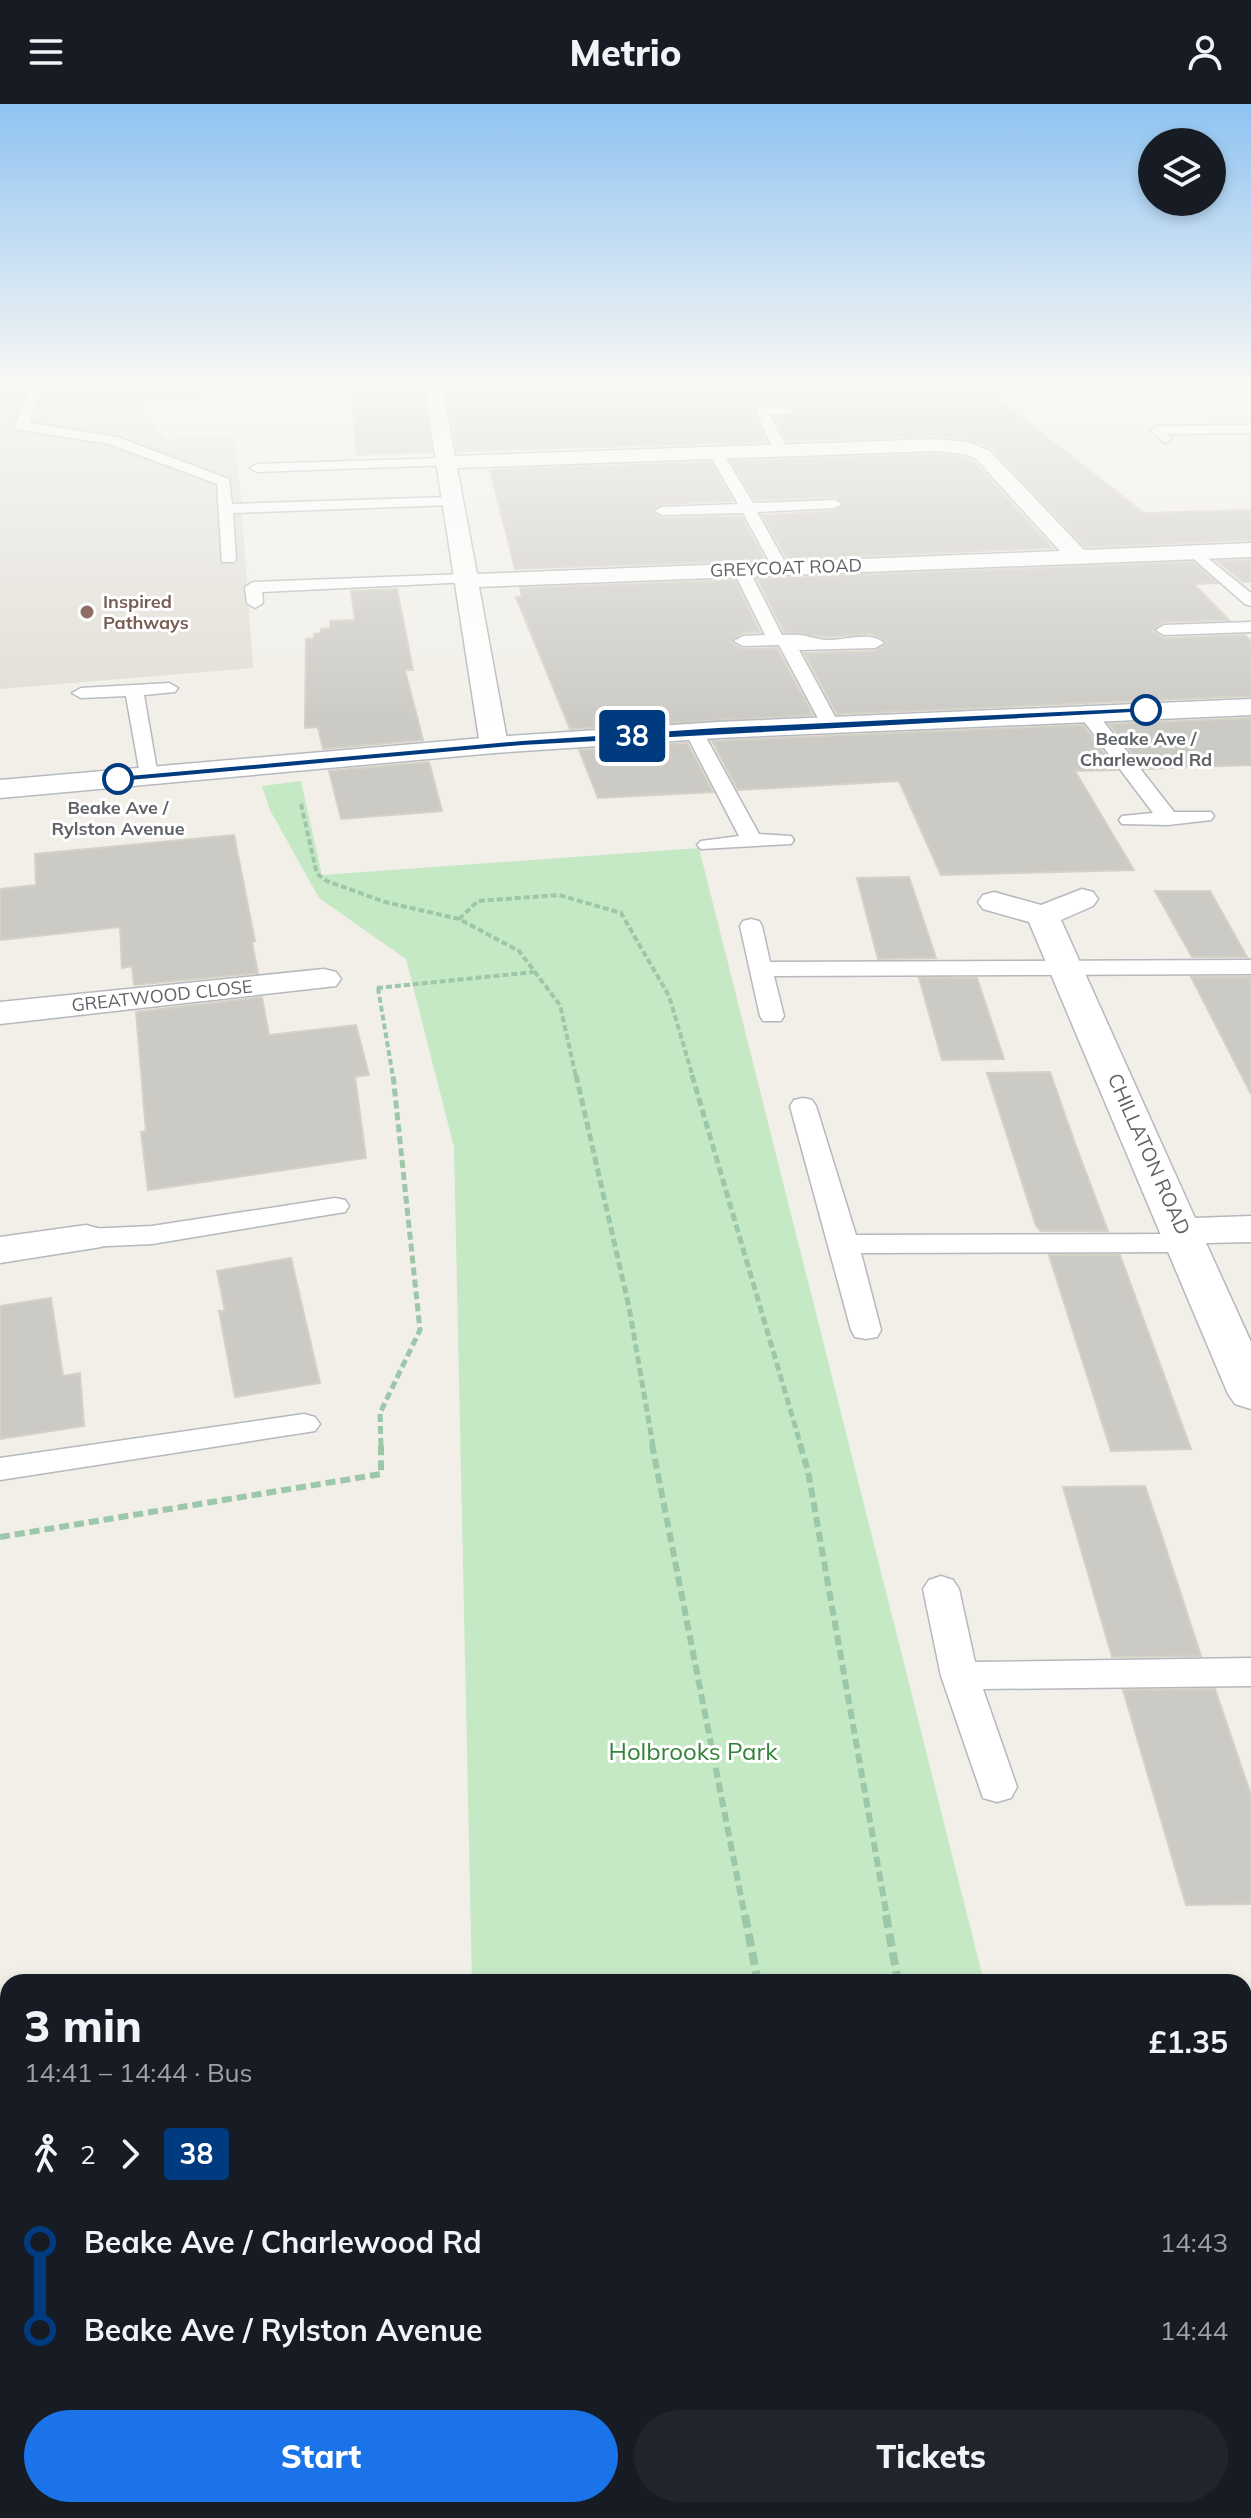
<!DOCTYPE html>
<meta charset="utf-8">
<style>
:root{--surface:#171b24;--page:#20242c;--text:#f1f3f6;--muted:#9ea1a6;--accent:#1a73e8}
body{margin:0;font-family:Mulish,sans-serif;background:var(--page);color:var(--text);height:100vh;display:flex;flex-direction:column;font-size:30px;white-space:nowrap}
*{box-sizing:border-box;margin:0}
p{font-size:26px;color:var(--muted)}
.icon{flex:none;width:44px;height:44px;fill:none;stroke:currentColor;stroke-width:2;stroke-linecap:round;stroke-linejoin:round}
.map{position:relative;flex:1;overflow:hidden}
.side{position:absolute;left:0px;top:1870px;width:1252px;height:544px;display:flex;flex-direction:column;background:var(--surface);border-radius:24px 24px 0 0;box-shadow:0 4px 12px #0003}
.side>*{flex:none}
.badge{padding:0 16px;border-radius:6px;font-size:28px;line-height:52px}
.controls{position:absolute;left:1138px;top:24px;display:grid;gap:16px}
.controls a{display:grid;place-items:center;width:88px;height:88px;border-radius:50%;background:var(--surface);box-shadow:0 4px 12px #0003;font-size:40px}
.map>.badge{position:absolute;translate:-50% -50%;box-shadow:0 0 0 4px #fff}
.legs{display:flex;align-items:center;gap:12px;height:88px;padding:0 24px;font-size:26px}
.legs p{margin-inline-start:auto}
.head{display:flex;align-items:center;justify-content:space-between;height:136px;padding:0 24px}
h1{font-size:44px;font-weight:800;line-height:60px}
.cta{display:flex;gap:16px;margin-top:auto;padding:16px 24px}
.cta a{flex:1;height:92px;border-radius:48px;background:var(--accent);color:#fff;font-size:32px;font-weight:800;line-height:92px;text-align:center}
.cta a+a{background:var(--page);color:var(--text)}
ul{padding:0 24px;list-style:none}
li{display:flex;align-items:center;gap:28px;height:88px;font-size:30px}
li i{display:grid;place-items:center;width:12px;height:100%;margin:0 10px;background:currentColor}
li i::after{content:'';width:20px;height:20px;margin:-10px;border:6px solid;border-radius:50%;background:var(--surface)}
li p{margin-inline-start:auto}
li:first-child i{background:linear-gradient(#0000 50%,currentColor 0)}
li:last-child i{background:linear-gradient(currentColor 50%,#0000 0)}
header{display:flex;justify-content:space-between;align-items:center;height:104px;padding:0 24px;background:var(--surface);font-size:36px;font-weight:800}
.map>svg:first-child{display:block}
.education{fill:#e1ded6}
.green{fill:#c5e8c5}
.building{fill:#cccac5;stroke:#d6d1c6;stroke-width:2}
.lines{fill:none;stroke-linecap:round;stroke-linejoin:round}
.lane-casing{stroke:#b5b8bc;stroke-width:3}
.street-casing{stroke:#b5b8bc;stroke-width:3}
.secondary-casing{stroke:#b6babf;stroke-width:3}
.path-far3{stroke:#9cc7a9;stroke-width:4;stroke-dasharray:6 3;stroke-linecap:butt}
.path-far2{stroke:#9cc7a9;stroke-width:5;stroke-dasharray:8 4;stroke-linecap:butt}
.path-far1{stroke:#9cc7a9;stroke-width:6;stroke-dasharray:10 5;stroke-linecap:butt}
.path{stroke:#9cc7a9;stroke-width:8;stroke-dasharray:13 6;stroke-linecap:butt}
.lane{fill:#fff;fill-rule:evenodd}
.street{fill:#fff;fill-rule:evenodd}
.secondary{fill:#fff;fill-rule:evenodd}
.line-1{fill:#003b80;stroke:#fff;stroke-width:2}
.education-dot{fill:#8d6e63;stroke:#fff;stroke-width:3}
.stop-1-dot{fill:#fff;stroke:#003b80;stroke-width:4}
.labels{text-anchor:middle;stroke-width:6;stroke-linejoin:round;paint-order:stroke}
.far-street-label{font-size:18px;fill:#5f6368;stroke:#fff}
.far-education-label{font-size:18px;font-weight:bold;fill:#785e54;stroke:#fff;text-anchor:start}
.far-stop-label{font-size:18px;font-weight:bold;fill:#5f6368;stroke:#fff}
.street-label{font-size:20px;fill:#5f6368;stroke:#fff}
.near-park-label{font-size:24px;fill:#348238;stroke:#fff}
</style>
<header><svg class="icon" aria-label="menu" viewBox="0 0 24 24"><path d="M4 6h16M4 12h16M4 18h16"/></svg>Metrio<svg class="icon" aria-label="person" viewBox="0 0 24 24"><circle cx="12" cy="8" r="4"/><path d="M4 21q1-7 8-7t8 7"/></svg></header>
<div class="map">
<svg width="1251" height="2414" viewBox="0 0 1251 2414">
<rect width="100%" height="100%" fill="#f1efe8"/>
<path class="education" d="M 230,281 L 230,295 L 145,298 L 143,310 L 166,335 L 233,332 L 240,382 L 253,564 L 0,585 L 0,288 Z"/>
<g class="green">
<path d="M 301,677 L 322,771 L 699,744 L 984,1878 L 472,1878 L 454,1043 L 406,855 L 319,794 L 270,706 L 262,682 Z"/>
<path d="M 484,2406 L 1116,2406 L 1118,2414 L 484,2414 Z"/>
</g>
<g class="building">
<path d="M 581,280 L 979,280 L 1144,409 L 1251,406 L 1251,436 L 1085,443 L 991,344 L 968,335 L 935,332 L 786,337 L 775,314 L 795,311 L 795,301 L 790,299 L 762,300 L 753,306 L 767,338 L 457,347 L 446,283 Z"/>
<path d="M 422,284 L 432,348 L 357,351 L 351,285 Z"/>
<path d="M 935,350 L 963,353 L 974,358 L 1053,444 L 787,455 L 762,411 L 835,407 L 845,399 L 835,393 L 755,396 L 731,357 Z"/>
<path d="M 711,358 L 733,397 L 662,400 L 652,408 L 662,414 L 741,412 L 765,456 L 515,465 L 490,366 Z"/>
<path d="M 1251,456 L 1251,478 L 1243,478 L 1217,457 Z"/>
<path d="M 1193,458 L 1217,479 L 1194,480 L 1229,516 L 1164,518 L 1153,527 L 1164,534 L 1245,531 L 1251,537 L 1251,592 L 837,610 L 804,549 L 875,547 L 887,538 L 870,530 L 827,533 L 784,528 L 757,475 Z"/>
<path d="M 735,476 L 760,528 L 742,529 L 731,538 L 743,545 L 777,544 L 813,611 L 570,625 L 516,493 L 522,493 L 520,484 Z"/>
<path d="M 397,485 L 413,566 L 405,566 L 423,636 L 323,645 L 318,623 L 305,624 L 306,535 L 315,534 L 314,530 L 321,529 L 321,525 L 330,524 L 330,517 L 355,516 L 351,487 Z"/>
<path d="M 1251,614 L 1251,661 L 1144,665 L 1109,620 Z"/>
<path d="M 1083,621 L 1117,666 L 1075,667 L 1134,766 L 941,771 L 899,677 L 738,686 L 712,637 Z"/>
<path d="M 687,639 L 713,688 L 598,694 L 579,646 Z"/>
<path d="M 429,658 L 442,707 L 341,715 L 329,667 Z"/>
<path d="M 234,731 L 255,837 L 252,838 L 258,869 L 134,881 L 132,862 L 122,864 L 120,823 L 0,836 L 0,785 L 36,781 L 35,750 Z"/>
<path d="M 909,773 L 936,854 L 878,855 L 857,774 Z"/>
<path d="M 1155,787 L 1210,787 L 1247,853 L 1192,853 Z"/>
<path d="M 1191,873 L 1251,873 L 1251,990 Z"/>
<path d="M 919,874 L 977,874 L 1004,955 L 942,956 Z"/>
<path d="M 262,893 L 269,931 L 356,921 L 369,971 L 355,973 L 366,1054 L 148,1086 L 141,1028 L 146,1027 L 136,908 Z"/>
<path d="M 1050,968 L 1076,1042 L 1108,1127 L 1041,1127 L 1036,1122 L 987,969 Z"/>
<path d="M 1049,1151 L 1120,1151 L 1191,1345 L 1111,1347 Z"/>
<path d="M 291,1154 L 320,1279 L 235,1293 L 219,1207 L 225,1207 L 217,1167 Z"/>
<path d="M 51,1194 L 63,1272 L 80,1269 L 84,1322 L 0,1335 L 0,1202 Z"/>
<path d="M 1145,1382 L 1162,1432 L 1201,1552 L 1112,1553 L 1063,1383 Z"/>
<path d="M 1215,1585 L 1251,1691 L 1251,1800 L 1186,1801 L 1123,1586 Z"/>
</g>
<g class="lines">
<defs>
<g id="lane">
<path d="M 32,280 L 43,281 L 29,319 L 117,333 L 229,375 L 232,400 L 451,393 L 458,397 L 451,401 L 233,409 L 236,455 L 234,458 L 222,458 L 217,380 L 109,340 L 16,325 L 14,322 Z"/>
<path d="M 789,302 L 793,303 L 793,309 L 770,311 L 788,347 L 781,351 L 774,347 L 756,307 L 762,303 Z"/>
<path d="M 1251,321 L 1251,329 L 1168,330 L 1172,335 L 1165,339 L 1150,326 L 1157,322 Z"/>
<path d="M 716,345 L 723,349 L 753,399 L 835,396 L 842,400 L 835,404 L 757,408 L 789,465 L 787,468 L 775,468 L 743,409 L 662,411 L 655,407 L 662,403 L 738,400 L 709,349 Z"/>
<path d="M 445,354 L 452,358 L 450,361 L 257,368 L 250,364 L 257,360 Z"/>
<path d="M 1194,443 L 1251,489 L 1251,502 L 1245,500 L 1189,451 L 1186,448 Z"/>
<path d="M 741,461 L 749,466 L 782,531 C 801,530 803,531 819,535 C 839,540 868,525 884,539 L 875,544 L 799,546 L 839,620 L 837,624 L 830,626 L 821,620 L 779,541 L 743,542 L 734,537 L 743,532 L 765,531 L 733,466 Z"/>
<path d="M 464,470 L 470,472 L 470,478 L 262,488 L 263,499 L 255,504 L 247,499 L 245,483 L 253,478 Z"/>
<path d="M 1251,518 L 1251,528 L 1164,531 L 1156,526 L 1164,521 Z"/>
<path d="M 169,579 L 178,584 L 175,588 L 144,591 L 158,672 L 148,678 L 141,676 L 126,592 L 81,594 L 72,589 L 81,584 Z"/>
<path d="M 1086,602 L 1093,604 L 1174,708 L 1211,708 L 1214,712 L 1211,716 L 1168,721 L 1122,720 L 1119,716 L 1122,712 L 1153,709 L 1077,608 Z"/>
<path d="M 694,622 L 703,628 L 759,730 L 791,732 L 794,736 L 791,740 L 701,745 L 697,741 L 701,737 L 739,732 L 685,628 Z"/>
<path d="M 751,815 L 759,817 L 762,822 L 770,858 L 1251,856 L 1251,870 L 774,872 L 784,912 L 781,917 L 763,917 L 760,912 L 740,822 L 743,817 Z"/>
<path d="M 803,994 L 812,996 L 816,1002 L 856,1131 L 1188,1130 L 1198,1133 L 1202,1139 L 1198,1145 L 1188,1148 L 861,1149 L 881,1226 L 877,1233 L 866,1235 L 855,1233 L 851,1226 L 790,1002 L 794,996 Z"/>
<path d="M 335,1094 L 345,1096 L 349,1102 L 345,1108 L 152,1140 L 86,1143 L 76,1140 L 72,1134 L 76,1128 L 86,1125 L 152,1122 Z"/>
<path d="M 304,1310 L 315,1313 L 320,1320 L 315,1327 L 0,1376 L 0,1354 Z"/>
<path d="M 941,1472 L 953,1476 L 959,1485 L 975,1558 L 1251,1554 L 1251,1582 L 983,1585 L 1017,1683 L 1011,1694 L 997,1698 L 983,1694 L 941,1572 L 923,1485 L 929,1476 Z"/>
</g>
<g id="street">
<path d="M 0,280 L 66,280 L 57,285 L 0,287 Z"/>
<path d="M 424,280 L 442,280 L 455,352 L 935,335 L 968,338 L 990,347 L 1084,446 L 1251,439 L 1251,453 L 479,483 L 508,641 L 504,647 L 494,649 L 484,647 L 480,641 ZM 935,347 L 964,350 L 976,355 L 1060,447 L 477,470 L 457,364 Z"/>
<path d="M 1241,280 L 1251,280 L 1251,286 Z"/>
<path d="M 1082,785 L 1093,788 L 1098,795 L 1093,802 L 1061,816 L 1195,1114 L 1251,1112 L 1251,1138 L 1206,1139 L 1251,1238 L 1251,1305 L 1235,1300 L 1228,1290 L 1029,818 L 983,805 L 978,798 L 983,791 L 994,788 L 1041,801 Z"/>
<path d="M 324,865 L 336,868 L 341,875 L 336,882 L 0,920 L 0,898 Z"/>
<path d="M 86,1121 L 101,1125 L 107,1134 L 101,1143 L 0,1159 L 0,1133 Z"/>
</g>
<path id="secondary" d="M 1251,595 L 1251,611 L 718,634 L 494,649 L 0,694 L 0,676 L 494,633 L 718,618 Z"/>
</defs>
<use href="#lane" class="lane-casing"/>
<use href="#street" class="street-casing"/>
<use href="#secondary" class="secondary-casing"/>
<g class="path-far3">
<path d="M 301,700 L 317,770 L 327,777 L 385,798 L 459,815 L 519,847 L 560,901 L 576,973"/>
<path d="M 459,815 L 478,797 L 559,791 L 621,809 L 669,892 L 693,973"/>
<path d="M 377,884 L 534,868"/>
<path d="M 378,884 L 393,973"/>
</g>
<g class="path-far2">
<path d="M 576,971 L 629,1203 L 653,1342"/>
<path d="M 692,971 L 801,1342"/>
<path d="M 381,1342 L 380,1309 L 420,1226 L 393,971"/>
</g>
<g class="path-far1">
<path d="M 652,1340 L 745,1813"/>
<path d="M 800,1340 L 808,1367 L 887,1813"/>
<path d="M 0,1433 L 381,1370 L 381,1340"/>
</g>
<g class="path">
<path d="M 745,1811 L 758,1878"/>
<path d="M 886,1811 L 898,1878"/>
<path d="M 856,2406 L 857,2414"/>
<path d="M 1026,2406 L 1028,2414"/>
</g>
<use href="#lane" class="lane"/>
<use href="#street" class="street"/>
<use href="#secondary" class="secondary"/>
</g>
<linearGradient id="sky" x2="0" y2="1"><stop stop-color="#8fc3f1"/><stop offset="0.45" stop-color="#f9f8f5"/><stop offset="1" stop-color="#f9f8f5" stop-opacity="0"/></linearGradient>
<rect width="1251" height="618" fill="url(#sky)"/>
<path class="line-1" d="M 1146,603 L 1150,608 L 522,642 L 118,678 L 113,675 L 118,672 L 522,636 L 718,623 Z"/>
<circle class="education-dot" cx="87" cy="508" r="8"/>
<g class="stop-1-dot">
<circle cx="1146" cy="606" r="14"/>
<circle cx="118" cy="675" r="14"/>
</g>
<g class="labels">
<g class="far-street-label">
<text transform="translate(786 464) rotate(-2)" y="6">GREYCOAT ROAD</text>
<text transform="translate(162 892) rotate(-6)" y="6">GREATWOOD CLOSE</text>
</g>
<g class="far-education-label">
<text x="103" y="504">Inspired<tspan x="103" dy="21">Pathways</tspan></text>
</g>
<g class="far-stop-label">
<text x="1146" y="641">Beake Ave /<tspan x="1146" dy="21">Charlewood Rd</tspan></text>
<text x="118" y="710">Beake Ave /<tspan x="118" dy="21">Rylston Avenue</tspan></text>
</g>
<g class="street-label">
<text transform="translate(1149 1050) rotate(66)" y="7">CHILLATON ROAD</text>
</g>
<g class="near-park-label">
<text x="693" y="1656">Holbrooks Park</text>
</g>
</g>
</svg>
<div class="controls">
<a><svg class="icon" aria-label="layers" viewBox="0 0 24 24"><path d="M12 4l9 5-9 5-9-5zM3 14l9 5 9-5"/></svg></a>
</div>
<b class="badge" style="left:632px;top:632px;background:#003b80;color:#fff">38</b>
<section class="side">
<div class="head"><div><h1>3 min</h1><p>14:41 – 14:44 · Bus</p></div><b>£1.35</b></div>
<div class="legs"><svg class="icon" aria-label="walk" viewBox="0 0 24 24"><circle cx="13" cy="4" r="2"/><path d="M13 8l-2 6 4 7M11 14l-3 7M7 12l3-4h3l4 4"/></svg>2<svg class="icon" aria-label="forward" viewBox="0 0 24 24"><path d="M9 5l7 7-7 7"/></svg><b class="badge" style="background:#003b80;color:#fff">38</b></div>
<ul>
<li><i style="color:#003b80"></i><b>Beake Ave / Charlewood Rd</b><p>14:43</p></li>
<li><i style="color:#003b80"></i><b>Beake Ave / Rylston Avenue</b><p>14:44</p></li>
</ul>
<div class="cta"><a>Start</a><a>Tickets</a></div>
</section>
</div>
